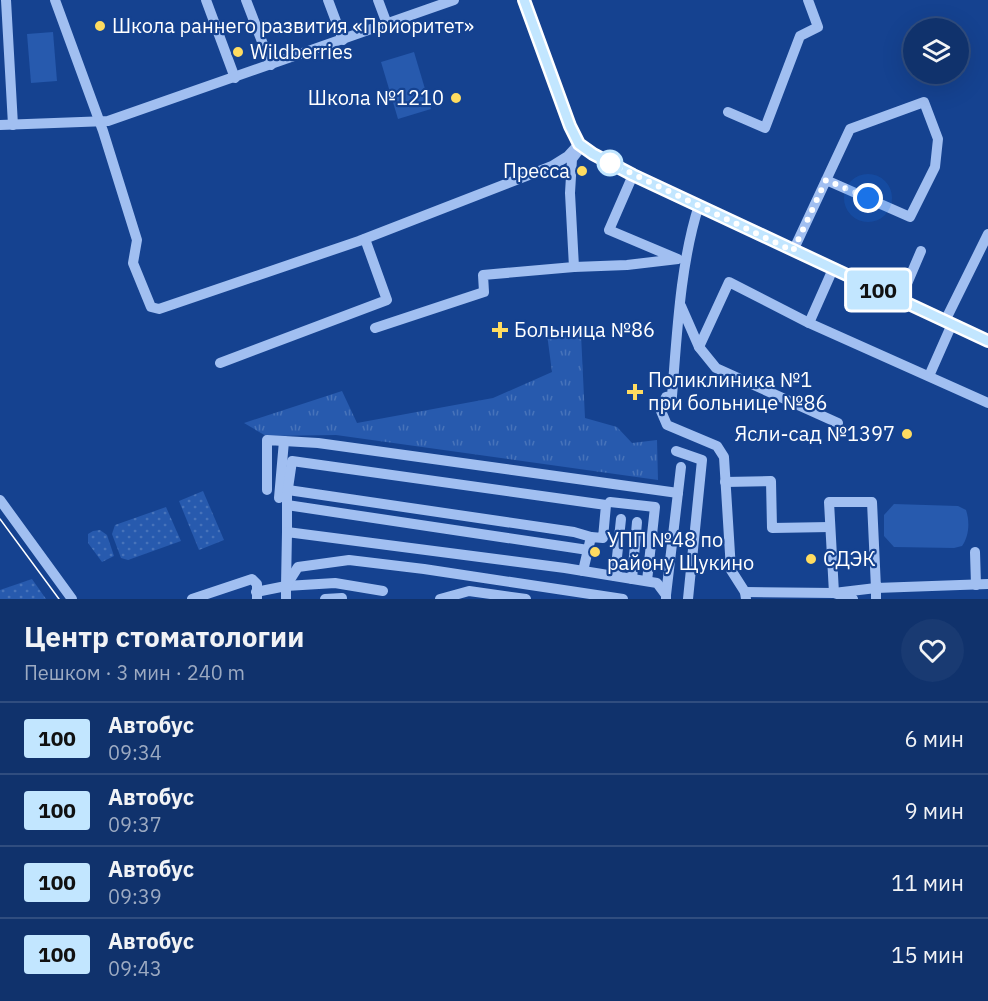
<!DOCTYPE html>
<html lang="ru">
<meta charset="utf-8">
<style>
:root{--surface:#10326c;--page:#193a72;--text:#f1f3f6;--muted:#9caac2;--line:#304d7f}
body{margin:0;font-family:"IBM Plex Sans",sans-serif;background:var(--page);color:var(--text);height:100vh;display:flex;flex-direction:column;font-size:22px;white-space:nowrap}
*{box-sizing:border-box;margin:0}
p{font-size:20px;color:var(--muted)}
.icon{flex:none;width:33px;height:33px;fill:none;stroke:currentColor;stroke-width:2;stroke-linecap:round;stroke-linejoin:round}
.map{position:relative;height:599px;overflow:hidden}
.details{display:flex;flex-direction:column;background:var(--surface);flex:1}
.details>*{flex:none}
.badge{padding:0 12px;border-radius:4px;font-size:21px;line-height:39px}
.buttons{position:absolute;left:903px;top:18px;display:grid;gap:12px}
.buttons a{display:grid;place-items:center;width:66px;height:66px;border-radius:50%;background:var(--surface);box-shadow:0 6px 24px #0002,0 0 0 2px var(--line);font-size:30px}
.you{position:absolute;width:30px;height:30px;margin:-15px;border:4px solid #fff;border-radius:50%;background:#1a73e8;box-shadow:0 0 0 9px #1a73e833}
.map>.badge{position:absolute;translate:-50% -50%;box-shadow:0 0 0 3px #fff}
.round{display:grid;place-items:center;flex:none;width:63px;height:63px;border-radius:32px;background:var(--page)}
.headline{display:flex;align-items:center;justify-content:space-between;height:102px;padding:0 24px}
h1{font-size:28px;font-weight:700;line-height:45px}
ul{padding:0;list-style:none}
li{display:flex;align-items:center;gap:18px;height:72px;padding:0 24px;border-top:2px solid var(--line)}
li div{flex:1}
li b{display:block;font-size:22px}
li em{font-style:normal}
li .badge{min-width:66px;font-weight:700;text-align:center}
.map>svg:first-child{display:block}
.grass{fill:url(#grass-dots)}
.park{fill:url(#park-tufts)}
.pitch{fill:#275aae}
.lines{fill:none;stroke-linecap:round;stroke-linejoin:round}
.minor{stroke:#a1bff1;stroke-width:10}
.tram{stroke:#fff;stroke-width:1.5}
.line-casing{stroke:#fff;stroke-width:14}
.line{stroke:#c2e6ff;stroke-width:9}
.walk{stroke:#fff;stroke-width:6;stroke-dasharray:0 10.8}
.poi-dot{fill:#ffdc60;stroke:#154290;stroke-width:2}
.stop-dot{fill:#fff;stroke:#c2e6ff;stroke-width:3}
.labels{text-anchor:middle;stroke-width:4.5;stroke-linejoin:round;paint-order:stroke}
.poi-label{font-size:20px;fill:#fff;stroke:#154290;text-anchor:start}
</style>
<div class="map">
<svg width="988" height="599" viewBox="0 0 988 599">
<defs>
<pattern id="grass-dots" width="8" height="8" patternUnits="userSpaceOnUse" patternTransform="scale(1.5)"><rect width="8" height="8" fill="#275aae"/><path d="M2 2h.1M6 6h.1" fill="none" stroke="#4773ba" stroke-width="1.8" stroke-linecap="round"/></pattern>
<pattern id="park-tufts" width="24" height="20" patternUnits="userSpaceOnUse" patternTransform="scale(1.5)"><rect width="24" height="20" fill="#275aae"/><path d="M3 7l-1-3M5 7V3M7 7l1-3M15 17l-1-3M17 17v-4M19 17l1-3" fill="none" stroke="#4773ba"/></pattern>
</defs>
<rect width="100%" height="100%" fill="#154290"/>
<g class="grass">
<path d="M 203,491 L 224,540 L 199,550 L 179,501 Z"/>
<path d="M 166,507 L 181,541 L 128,560 L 121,558 L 112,534 L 115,525 Z"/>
<path d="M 100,530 L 107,535 L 114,556 L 102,562 L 88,543 L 88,534 L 93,531 Z"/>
<path d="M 32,579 L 46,599 L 0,599 L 0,590 Z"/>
</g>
<path class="park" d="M 547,334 L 581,334 L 585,418 L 617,427 L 632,443 L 657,440 L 658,480 L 336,435 L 266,436 L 244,423 L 342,391 L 357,423 L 493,398 L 552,372 Z"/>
<g class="pitch">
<path d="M 53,32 L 57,81 L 31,83 L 27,34 Z"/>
<path d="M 414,52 L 431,109 L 398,119 L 381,62 Z"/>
<path d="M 894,504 L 958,506 L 966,510 C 970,522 969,536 962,546 L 954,548 L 894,547 L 884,536 L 884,515 Z"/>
</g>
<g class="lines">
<g class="minor">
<path d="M 6,0 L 13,125"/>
<path d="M 55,0 L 103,131 L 137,240 L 133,263 L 151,307 L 159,309 L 359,241 L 552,166 L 568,156 L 579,144"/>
<path d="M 206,0 L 235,78"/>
<path d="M 246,0 L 271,65"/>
<path d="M 328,0 L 343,40"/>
<path d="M 378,0 L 387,24"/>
<path d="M 524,0 L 570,126 L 579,144 L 593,154 L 633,175 L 988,341"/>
<path d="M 728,112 L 765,128 L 800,36 L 818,27 L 808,0"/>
<path d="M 0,125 L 108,121 L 454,0"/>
<path d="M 699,205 C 680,264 677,335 672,396 L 666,397 L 661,411 L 667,425 L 717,446 L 724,457 L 731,570 L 745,592 L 746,599"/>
<path d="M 793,251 L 850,129 L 924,102 L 938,139 L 935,167 L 910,217 L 826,180"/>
<path d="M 574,267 L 627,265 L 678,259 L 609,230 L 633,175"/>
<path d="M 900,300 L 921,251"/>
<path d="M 681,306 L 699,347 L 729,282 L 809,323 L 988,403"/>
<path d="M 945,321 L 988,234"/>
<path d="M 809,323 L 833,269"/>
<path d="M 375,328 L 484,292 L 483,275 L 574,267 L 570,193 L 572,159 L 578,151"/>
<path d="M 699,347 L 716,368 L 838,423"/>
<path d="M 220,363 L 387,300 L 365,239"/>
<path d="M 929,376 L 952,324"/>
<path d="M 676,451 L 702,460 L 688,599"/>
<path d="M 725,482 L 771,481 L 772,528 L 830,527"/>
<path d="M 267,490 L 267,440 L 318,443 L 678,493"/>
<path d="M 288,490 L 574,532 L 591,537"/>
<path d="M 279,498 L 284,441"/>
<path d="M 0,500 L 72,599"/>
<path d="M 610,502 L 655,507 L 647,581"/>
<path d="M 287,505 L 588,550"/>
<path d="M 287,532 L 287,495 L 292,461 L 606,505 L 603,538 L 591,537 L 583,571"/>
<path d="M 975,552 L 976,585"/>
<path d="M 615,576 L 621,519"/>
<path d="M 632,579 L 637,522"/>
<path d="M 286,586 L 287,532 L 565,568 L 657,583 L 666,595 L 666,599"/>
<path d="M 256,592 L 286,586 L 335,583 L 383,591"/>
<path d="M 745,592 L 834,593 L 876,588 L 876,599"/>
<path d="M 666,595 L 681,467"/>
<path d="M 192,599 L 252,579 L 257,584 L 257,598"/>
<path d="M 286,599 L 286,586 L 298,567 L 349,560 L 424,569 L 623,599"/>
<path d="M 325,599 L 342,598"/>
<path d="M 440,599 L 469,591 L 526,599"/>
<path d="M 853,599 L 834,593 L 829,502 L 872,502 L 876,588 L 988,584"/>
</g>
<path class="tram" d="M 0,519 L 59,599"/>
</g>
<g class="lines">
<defs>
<path id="line" d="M 524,0 L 570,126 L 579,144 L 593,154 L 633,175 L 988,341"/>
</defs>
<use href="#line" class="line-casing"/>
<use href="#line" class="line"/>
<path class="walk" d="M 610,163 L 793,251 L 826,180 L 868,198"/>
</g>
<g class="poi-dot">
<circle cx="100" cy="26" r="6"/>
<circle cx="238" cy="52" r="6"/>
<circle cx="456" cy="98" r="6"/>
<circle cx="582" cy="171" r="6"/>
<path d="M497 321h6v6h6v6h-6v6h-6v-6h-6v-6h6z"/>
<path d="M632 383h6v6h6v6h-6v6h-6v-6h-6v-6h6z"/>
<circle cx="907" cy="434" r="6"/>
<circle cx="595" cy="552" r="6"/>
<circle cx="811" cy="559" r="6"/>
</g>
<circle class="stop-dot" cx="610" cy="163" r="12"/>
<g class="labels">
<g class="poi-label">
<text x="112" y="33">Школа раннего развития «Приоритет»</text>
<text x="250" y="59">Wildberries</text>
<text x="444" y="105" text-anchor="end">Школа №1210</text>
<text x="570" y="178" text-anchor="end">Пресса</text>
<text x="514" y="337">Больница №86</text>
<text x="648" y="387">Поликлиника №1<tspan x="648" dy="23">при больнице №86</tspan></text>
<text x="895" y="441" text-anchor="end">Ясли-сад №1397</text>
<text x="607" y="547">УПП №48 по<tspan x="607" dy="23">району Щукино</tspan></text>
<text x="823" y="566">СДЭК</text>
</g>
</g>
</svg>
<div class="buttons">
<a><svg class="icon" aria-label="layers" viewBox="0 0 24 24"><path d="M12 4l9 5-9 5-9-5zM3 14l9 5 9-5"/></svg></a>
</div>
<div class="you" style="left:868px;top:198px"></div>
<b class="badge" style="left:878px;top:290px;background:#c2e6ff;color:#111">100</b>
</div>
<section class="details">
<div class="headline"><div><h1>Центр стоматологии</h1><p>Пешком · 3 мин · 240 m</p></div><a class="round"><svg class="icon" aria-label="heart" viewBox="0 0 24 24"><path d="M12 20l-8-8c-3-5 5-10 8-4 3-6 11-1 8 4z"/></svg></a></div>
<ul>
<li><span class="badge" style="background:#c2e6ff;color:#111">100</span><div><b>Автобус</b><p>09:34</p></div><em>6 мин</em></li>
<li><span class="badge" style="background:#c2e6ff;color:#111">100</span><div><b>Автобус</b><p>09:37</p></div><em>9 мин</em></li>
<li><span class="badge" style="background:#c2e6ff;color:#111">100</span><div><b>Автобус</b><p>09:39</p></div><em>11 мин</em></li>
<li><span class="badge" style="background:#c2e6ff;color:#111">100</span><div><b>Автобус</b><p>09:43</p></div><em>15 мин</em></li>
</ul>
</section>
